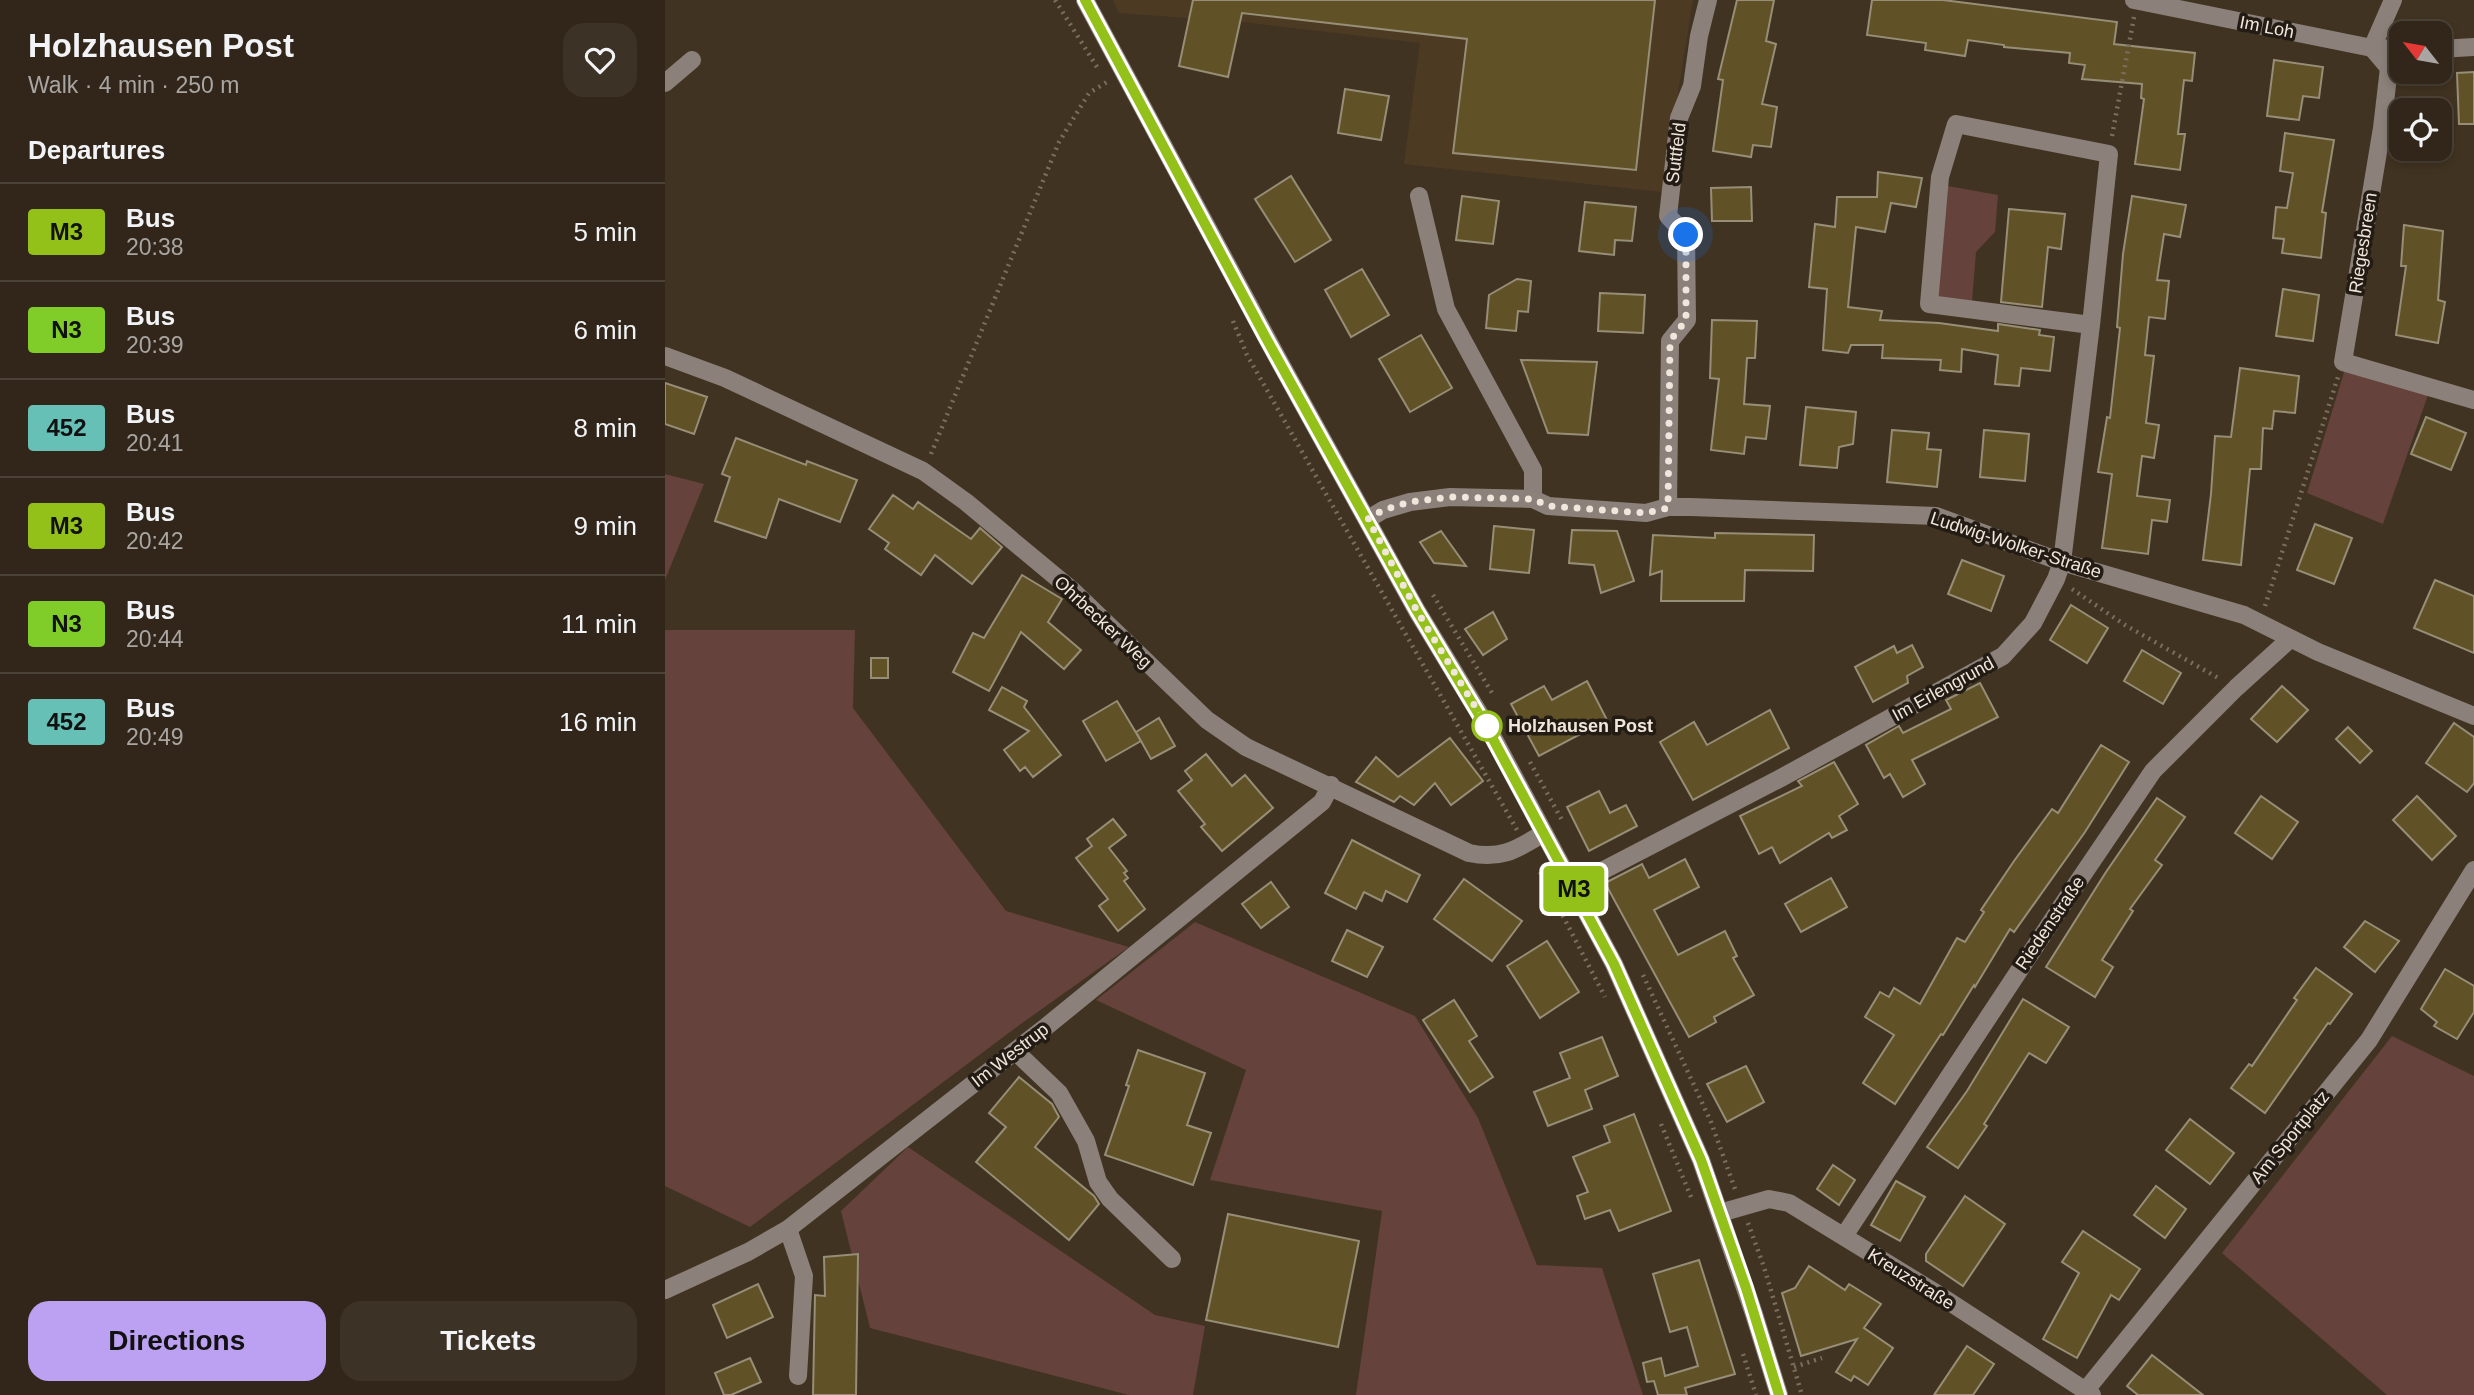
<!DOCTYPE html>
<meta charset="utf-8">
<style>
:root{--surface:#312619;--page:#3d3226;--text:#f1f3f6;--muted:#a8a5a2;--line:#4c4338;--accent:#bca0f2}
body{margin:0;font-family:Arial,sans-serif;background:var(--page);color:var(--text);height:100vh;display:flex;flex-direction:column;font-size:26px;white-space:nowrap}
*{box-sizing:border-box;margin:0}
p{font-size:23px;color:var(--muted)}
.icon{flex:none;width:38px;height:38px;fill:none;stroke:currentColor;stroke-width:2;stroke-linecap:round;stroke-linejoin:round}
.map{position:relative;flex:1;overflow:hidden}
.drawer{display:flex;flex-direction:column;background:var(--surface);width:665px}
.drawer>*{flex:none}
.badge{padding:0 14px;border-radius:5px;font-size:24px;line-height:46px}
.needle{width:46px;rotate:301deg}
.buttons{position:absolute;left:1724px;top:21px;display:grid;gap:14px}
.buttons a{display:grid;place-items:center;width:63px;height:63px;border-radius:14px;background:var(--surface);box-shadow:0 4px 10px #0003,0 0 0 2px var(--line);font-size:35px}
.you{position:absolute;width:35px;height:35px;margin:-18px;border:5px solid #fff;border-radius:50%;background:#1a73e8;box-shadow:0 0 0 10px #1a73e833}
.map>.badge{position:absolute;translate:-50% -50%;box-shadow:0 0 0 4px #fff}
h2{padding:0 28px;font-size:26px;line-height:63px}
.round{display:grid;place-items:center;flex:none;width:74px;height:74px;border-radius:21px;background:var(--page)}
.head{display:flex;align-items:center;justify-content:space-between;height:119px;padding:0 28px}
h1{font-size:33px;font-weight:800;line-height:52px}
.button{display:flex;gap:14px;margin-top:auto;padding:14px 28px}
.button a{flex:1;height:80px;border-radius:21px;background:var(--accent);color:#111;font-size:28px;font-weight:800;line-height:80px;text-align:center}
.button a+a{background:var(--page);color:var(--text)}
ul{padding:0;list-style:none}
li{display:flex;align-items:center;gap:21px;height:98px;padding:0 28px;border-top:2px solid var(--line)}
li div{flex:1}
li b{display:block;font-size:26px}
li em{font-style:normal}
li .badge{min-width:77px;font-weight:700;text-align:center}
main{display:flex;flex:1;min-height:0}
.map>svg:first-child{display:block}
.built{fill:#4d3a23}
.green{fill:#65423b}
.building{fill:#605126;stroke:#968e76;stroke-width:2}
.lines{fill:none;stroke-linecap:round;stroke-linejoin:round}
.path{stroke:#7b6e5f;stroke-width:4.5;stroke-dasharray:2 5;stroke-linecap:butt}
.minor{stroke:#8b807a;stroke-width:18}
.line-casing{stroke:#fff;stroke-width:16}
.line{stroke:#94c119;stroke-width:10}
.walk{stroke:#f0e6db;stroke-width:7;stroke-dasharray:0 12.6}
.stop-dot{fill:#fff;stroke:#94c119;stroke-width:3.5}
.labels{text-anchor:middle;stroke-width:7;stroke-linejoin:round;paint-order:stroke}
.street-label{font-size:18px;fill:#f0e6db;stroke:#231c14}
.stop-label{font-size:18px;font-weight:bold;fill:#f0e6db;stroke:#231c14;text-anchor:start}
</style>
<main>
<section class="drawer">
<div class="head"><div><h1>Holzhausen Post</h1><p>Walk · 4 min · 250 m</p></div><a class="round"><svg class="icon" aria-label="heart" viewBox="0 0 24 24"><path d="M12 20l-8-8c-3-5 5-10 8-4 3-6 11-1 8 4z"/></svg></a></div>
<h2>Departures</h2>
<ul>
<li><span class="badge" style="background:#94c119;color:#111">M3</span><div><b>Bus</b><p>20:38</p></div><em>5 min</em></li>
<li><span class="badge" style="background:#80cc28;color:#111">N3</span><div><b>Bus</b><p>20:39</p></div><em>6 min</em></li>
<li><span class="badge" style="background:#66c0b5;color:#111">452</span><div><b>Bus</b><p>20:41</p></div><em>8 min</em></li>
<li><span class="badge" style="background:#94c119;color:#111">M3</span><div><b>Bus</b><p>20:42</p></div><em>9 min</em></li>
<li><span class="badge" style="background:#80cc28;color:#111">N3</span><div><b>Bus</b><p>20:44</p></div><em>11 min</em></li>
<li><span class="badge" style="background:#66c0b5;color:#111">452</span><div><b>Bus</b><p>20:49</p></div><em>16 min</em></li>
</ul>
<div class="button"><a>Directions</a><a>Tickets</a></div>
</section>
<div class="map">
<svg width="1809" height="1395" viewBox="0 0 1809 1395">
<rect width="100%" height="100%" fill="#413321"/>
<path class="built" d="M 448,0 L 1028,0 L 997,192 L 739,164 L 755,43 L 577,22 L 454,13 Z"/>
<g class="green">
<path d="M 1283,186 L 1333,195 L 1330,232 L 1311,252 L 1307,302 L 1271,297 Z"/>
<path d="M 1680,369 L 1763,395 L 1718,524 L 1642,493 Z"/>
<path d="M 0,474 L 39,484 L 0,580 Z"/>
<path d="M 0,630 L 190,630 L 188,708 L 341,911 L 464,947 L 353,1026 L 85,1227 L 0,1186 Z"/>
<path d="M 530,922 L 750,1016 L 813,1118 L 872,1265 L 937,1268 L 978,1395 L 691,1395 L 717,1211 L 545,1180 L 581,1070 L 431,1000 Z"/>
<path d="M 1727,1036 L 1809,1076 L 1809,1395 L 1722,1395 L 1557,1253 Z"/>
<path d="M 243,1147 L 490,1315 L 540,1326 L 528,1395 L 464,1395 L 205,1328 L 176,1211 Z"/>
</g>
<g class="building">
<path d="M 528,0 L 990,0 L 971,170 L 788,153 L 802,39 L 577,13 L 563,77 L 514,66 Z"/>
<path d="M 1072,0 L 1109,0 L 1101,41 L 1111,44 L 1097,104 L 1112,107 L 1106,147 L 1088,145 L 1086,157 L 1048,151 L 1058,80 L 1053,79 Z"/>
<path d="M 1207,0 L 1278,0 L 1452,22 L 1449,44 L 1530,53 L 1527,81 L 1519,80 L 1513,134 L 1520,134 L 1515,170 L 1470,164 L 1479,99 L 1476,98 L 1477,84 L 1417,79 L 1420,65 L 1404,63 L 1405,53 L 1339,47 L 1339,45 L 1303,40 L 1300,56 L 1260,50 L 1261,43 L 1202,35 Z"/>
<path d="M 1609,60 L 1658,67 L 1654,98 L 1638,96 L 1634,120 L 1602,116 Z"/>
<path d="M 1809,72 L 1809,124 L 1794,124 L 1792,73 Z"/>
<path d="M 680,89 L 724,96 L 716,140 L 673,133 Z"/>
<path d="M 1620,133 L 1669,140 L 1657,212 L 1661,213 L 1656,258 L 1617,253 L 1619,239 L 1608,238 L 1611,207 L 1622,208 L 1628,173 L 1615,171 Z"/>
<path d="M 1213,172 L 1257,178 L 1251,207 L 1226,203 L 1220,232 L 1191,227 L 1183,307 L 1217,311 L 1215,320 L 1274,323 L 1333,331 L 1333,324 L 1375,330 L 1374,335 L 1389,337 L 1385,371 L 1356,368 L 1354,386 L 1330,384 L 1333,355 L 1297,349 L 1296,372 L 1275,370 L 1276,360 L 1217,358 L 1218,345 L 1186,345 L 1183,353 L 1158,350 L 1162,289 L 1144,287 L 1150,224 L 1170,227 L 1172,197 L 1212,197 Z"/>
<path d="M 626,176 L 666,240 L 630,262 L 590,199 Z"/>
<path d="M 1086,187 L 1087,221 L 1047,221 L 1046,188 Z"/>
<path d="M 797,196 L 834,201 L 828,244 L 791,240 Z"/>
<path d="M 1467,196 L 1521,205 L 1515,237 L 1499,234 L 1492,280 L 1504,281 L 1500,319 L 1484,317 L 1480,355 L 1489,356 L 1481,423 L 1494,425 L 1489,458 L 1477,456 L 1472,496 L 1505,500 L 1502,522 L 1487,520 L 1483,554 L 1437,548 L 1447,474 L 1433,472 L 1442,417 L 1445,418 L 1455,328 L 1452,327 L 1458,254 Z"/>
<path d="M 920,202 L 971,207 L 967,241 L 950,240 L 949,255 L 914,251 Z"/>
<path d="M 1344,209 L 1400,214 L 1396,249 L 1383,247 L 1377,307 L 1336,302 Z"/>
<path d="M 1739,225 L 1778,231 L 1773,300 L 1780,302 L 1773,343 L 1731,335 L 1741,266 L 1736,266 Z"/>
<path d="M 697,269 L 724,315 L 686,337 L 660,290 Z"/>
<path d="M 852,279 L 866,281 L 863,312 L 853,311 L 851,331 L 821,328 L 824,295 Z"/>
<path d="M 1618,289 L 1654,295 L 1648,341 L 1611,336 Z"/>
<path d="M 935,293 L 980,295 L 978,333 L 933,331 Z"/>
<path d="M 1047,320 L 1092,321 L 1090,358 L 1082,358 L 1079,404 L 1105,406 L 1101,439 L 1081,437 L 1079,454 L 1046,450 L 1054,379 L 1045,378 Z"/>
<path d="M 756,335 L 787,388 L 745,412 L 714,359 Z"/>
<path d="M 856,360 L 932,362 L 923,435 L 883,433 Z"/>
<path d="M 1575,368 L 1634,376 L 1630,413 L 1609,411 L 1607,429 L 1598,428 L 1596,469 L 1585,469 L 1576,565 L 1538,560 L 1546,494 L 1550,436 L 1566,437 Z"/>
<path d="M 0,383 L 42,397 L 29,434 L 0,424 Z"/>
<path d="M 1141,407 L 1191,412 L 1188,444 L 1174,447 L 1172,468 L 1135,465 Z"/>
<path d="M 1761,417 L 1801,433 L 1786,470 L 1746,454 Z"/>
<path d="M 1227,430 L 1264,433 L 1262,449 L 1276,450 L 1272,487 L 1222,482 Z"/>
<path d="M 1319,430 L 1364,434 L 1360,481 L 1315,477 Z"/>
<path d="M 71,438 L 141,465 L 142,461 L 192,480 L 175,522 L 114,499 L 101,538 L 50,521 L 65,477 L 57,474 Z"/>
<path d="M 228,495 L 248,509 L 253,502 L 306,539 L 315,528 L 337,547 L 307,584 L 270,555 L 256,575 L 220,549 L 224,543 L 204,529 Z"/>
<path d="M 1650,524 L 1687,538 L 1669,584 L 1632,570 Z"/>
<path d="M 829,526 L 869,530 L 864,573 L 825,569 Z"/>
<path d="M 907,530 L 952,531 L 969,581 L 936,593 L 929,565 L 904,563 Z"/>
<path d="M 776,531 L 801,566 L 769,563 L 755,542 Z"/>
<path d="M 1050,533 L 1149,535 L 1148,571 L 1080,570 L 1079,601 L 996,601 L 997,571 L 985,575 L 988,535 L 1050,538 Z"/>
<path d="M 1297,560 L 1339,576 L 1326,611 L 1283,594 Z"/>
<path d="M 357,575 L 397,599 L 383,622 L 416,650 L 399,669 L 356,632 L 324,691 L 288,672 L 308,633 L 319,638 Z"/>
<path d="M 1770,580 L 1809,596 L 1809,653 L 1749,628 Z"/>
<path d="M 1406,605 L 1443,628 L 1422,663 L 1385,640 Z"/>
<path d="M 828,612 L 842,639 L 818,655 L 800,629 Z"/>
<path d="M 1247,645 L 1258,667 L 1242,676 L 1243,683 L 1208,702 L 1190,667 L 1229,646 L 1232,653 Z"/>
<path d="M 1477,650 L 1516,673 L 1498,704 L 1459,681 Z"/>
<rect x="206" y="658" width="17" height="20"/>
<path d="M 922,681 L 942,720 L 874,756 L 846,704 L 879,686 L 887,700 Z"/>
<path d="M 1315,683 L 1333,717 L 1247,760 L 1260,784 L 1238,797 L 1225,774 L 1219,778 L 1201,745 L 1234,726 L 1238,733 L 1286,709 L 1281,700 Z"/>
<path d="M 1617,686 L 1643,710 L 1612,742 L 1586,719 Z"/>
<path d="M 337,687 L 362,701 L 359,707 L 396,755 L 368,777 L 360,767 L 355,771 L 339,750 L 364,731 L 324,710 Z"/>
<path d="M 452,701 L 476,741 L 441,761 L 418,721 Z"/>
<path d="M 1105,710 L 1124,748 L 1028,800 L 995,742 L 1029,722 L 1042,745 Z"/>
<path d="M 494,718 L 510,746 L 486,759 L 471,732 Z"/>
<path d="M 1789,723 L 1809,737 L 1809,783 L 1802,792 L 1761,763 Z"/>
<path d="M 1683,727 L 1707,751 L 1695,763 L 1671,739 Z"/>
<path d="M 785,738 L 818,781 L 786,805 L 770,783 L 749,805 L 735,796 L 729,802 L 691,782 L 711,757 L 733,777 Z"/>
<path d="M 1436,745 L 1464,762 L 1420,832 L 1349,932 L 1345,929 L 1310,987 L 1309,985 L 1278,1035 L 1276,1034 L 1230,1104 L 1198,1083 L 1229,1035 L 1200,1017 L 1215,992 L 1224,997 L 1229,988 L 1255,1004 L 1292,938 L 1300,942 L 1319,912 L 1316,910 L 1349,861 L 1387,809 L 1393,813 Z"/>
<path d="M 541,754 L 567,786 L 580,775 L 608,808 L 557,851 L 536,827 L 540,824 L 513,791 L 527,780 L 520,771 Z"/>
<path d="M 1169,762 L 1193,804 L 1174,816 L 1182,830 L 1167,838 L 1164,833 L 1115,863 L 1107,847 L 1094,854 L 1075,816 L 1137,786 L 1133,781 Z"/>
<path d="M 934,791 L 945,813 L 961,805 L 972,826 L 924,851 L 902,807 Z"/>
<path d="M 1596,796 L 1633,822 L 1607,859 L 1570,833 Z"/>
<path d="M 1752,796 L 1791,836 L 1767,860 L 1728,820 Z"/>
<path d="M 1492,798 L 1520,817 L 1490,860 L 1497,865 L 1465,909 L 1468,911 L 1437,960 L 1448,967 L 1430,997 L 1381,967 L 1441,872 Z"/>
<path d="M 448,819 L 461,835 L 444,848 L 462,871 L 459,873 L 463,878 L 459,881 L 480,909 L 453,931 L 434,906 L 443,899 L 411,858 L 427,846 L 422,839 Z"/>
<path d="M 687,840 L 755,875 L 742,902 L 721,891 L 717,901 L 699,892 L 691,909 L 660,893 Z"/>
<path d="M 1020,859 L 1034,887 L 989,910 L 1013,955 L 1060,931 L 1072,956 L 1068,958 L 1089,995 L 1049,1017 L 1051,1022 L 1024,1037 L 940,883 L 977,864 L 984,878 Z"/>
<path d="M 1166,878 L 1182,907 L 1136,932 L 1120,904 Z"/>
<path d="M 799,879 L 857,921 L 827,961 L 769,919 Z"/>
<path d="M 606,882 L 624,907 L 596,928 L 577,904 Z"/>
<path d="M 1700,921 L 1734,941 L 1710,972 L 1679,947 Z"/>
<path d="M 682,930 L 718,947 L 702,977 L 667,961 Z"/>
<path d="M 882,941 L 914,992 L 875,1018 L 842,966 Z"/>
<path d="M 1651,968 L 1687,994 L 1665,1024 L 1663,1023 L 1600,1113 L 1566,1088 L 1584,1064 L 1587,1066 L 1632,1000 L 1629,998 Z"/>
<path d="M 1780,969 L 1809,986 L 1809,1012 L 1792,1039 L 1769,1026 L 1772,1022 L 1756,1009 Z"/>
<path d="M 1358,999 L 1404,1027 L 1381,1063 L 1364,1053 L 1319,1124 L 1322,1126 L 1293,1168 L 1262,1147 L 1302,1091 Z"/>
<path d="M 789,1000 L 812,1036 L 804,1041 L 828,1077 L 805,1092 L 758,1020 Z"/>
<path d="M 937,1037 L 953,1076 L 920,1090 L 927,1109 L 883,1126 L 869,1092 L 905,1078 L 895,1053 Z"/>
<path d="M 473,1050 L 540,1073 L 522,1125 L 546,1133 L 528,1185 L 440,1155 L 464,1086 L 461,1085 Z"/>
<path d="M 1081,1066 L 1099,1102 L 1062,1122 L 1042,1084 Z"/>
<path d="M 354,1077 L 387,1104 L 394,1117 L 370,1147 L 429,1196 L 434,1204 L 404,1240 L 311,1162 L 341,1127 L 324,1113 Z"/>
<path d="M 969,1114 L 1006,1211 L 954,1231 L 945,1210 L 920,1219 L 912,1196 L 923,1192 L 908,1157 L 945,1142 L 939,1126 Z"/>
<path d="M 1525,1119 L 1569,1153 L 1545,1184 L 1501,1150 Z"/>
<path d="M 1168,1165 L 1190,1180 L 1174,1205 L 1152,1189 Z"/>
<path d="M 1231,1181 L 1260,1197 L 1235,1241 L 1206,1225 Z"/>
<path d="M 1491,1186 L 1521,1209 L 1500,1238 L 1469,1215 Z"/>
<path d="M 1300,1196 L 1340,1224 L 1298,1286 L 1261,1261 L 1261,1254 Z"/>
<path d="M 563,1214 L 694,1241 L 673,1347 L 541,1320 Z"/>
<path d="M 1418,1231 L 1475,1269 L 1454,1300 L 1446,1295 L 1412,1358 L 1378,1339 L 1414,1273 L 1397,1262 Z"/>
<path d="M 193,1254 L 191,1395 L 148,1395 L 150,1295 L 160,1296 L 159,1257 Z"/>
<path d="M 1034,1260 L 1070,1374 L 1020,1388 L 1022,1395 L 993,1395 L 989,1381 L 982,1382 L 978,1363 L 996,1358 L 1000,1376 L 1033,1366 L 1022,1327 L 1005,1332 L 988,1274 Z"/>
<path d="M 1144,1266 L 1180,1290 L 1184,1284 L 1216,1304 L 1199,1328 L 1228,1348 L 1203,1385 L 1189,1376 L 1186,1381 L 1171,1372 L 1192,1339 L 1136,1356 L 1117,1293 L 1130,1288 Z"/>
<path d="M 93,1284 L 108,1317 L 62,1338 L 48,1305 Z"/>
<path d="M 1302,1346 L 1329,1364 L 1308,1395 L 1269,1395 Z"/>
<path d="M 1487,1355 L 1538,1395 L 1473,1395 L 1462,1386 Z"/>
<path d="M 85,1358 L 96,1382 L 66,1395 L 59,1395 L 50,1373 Z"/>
</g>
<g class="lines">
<g class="path">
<path d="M 390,0 L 432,67"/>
<path d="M 1447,136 L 1469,17"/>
<path d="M 568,321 L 582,355 L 852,830"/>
<path d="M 266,454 L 394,142 L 424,93 L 442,82"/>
<path d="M 1407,589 L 1460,625 L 1555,679"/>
<path d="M 768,595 L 827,693"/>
<path d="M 1600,606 L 1673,377"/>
<path d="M 865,762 L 898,822"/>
<path d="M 875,872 L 940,997"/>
<path d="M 978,975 L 1046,1122 L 1070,1189"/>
<path d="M 996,1124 L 1026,1197"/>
<path d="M 1083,1223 L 1099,1267 L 1137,1395"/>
<path d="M 1078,1354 L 1091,1395"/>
<path d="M 1129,1367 L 1157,1358"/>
</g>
<g class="minor">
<path d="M 420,0 L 612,357 L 752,611 L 823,728 L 949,964 L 1036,1160 L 1089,1314 L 1114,1395"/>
<path d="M 1469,0 L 1707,48 L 1736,49"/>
<path d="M 1728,0 L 1707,48 L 1724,68 L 1717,128 L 1678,362 L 1809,400"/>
<path d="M 1774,49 L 1809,47"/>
<path d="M 0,83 L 27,60"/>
<path d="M 754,196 L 781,309 L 868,470 L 868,499"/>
<path d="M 0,356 L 60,378 L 258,471 L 301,502 L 408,591 L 542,720 L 581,747 L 804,853 C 837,860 852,849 879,833"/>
<path d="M 1003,507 L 1005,341 L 1022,320 L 1021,235 L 1003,216 L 1014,118 L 1027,86 L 1034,36 L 1043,0"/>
<path d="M 703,519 L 718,510 L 745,502 L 785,497 L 868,499 L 883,506 L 981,513 L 1003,507 L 1026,507 L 1271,516 L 1397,562 L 1579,615 L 1653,652 L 1809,716"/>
<path d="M 908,886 L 1114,779 L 1338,656 L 1368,623 L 1391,579 L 1397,562 L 1426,325 L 1264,304 L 1275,177 L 1291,124 L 1444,154 L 1426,325"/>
<path d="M 350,1051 L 394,1093 L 421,1141 L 433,1182 L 445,1199 L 507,1259"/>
<path d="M 1055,1213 L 1104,1199 L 1124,1203 L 1274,1295 L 1427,1395"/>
<path d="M 123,1229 L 139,1276 L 133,1376"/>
<path d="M 1179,1236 L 1402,898 L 1488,771 L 1571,688 L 1625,639"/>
<path d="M 0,1290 L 83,1252 L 123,1229 L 382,1026 L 657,802 L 666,785"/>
<path d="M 1421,1390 L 1704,1040 L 1809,870"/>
</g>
</g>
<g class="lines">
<defs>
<path id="line" d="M 420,0 L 601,338 L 752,611 L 822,728 L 949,964 L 1036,1160 L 1081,1288 L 1114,1395"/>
</defs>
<use href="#line" class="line-casing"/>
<use href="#line" class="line"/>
<path class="walk" d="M 822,726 L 752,611 L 703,519 L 718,510 L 745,502 L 785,497 L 868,499 L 883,506 L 981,513 L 1003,508 L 1005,341 L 1021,320 L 1021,235"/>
</g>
<circle class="stop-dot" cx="822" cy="726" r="14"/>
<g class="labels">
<g class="street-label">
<text transform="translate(1602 27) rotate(11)" y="6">Im Loh</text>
<text transform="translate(1011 153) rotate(-83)" y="6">Suttfeld</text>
<text transform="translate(1698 243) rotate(-81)" y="6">Riegesbreen</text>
<text transform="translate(1351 545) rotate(18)" y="6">Ludwig-Wolker-Straße</text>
<text transform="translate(438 622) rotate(43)" y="6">Ohrbecker Weg</text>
<text transform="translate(1278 689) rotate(-29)" y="6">Im Erlengrund</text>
<text transform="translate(1385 923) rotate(-56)" y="6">Riedenstraße</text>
<text transform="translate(345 1055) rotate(-38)" y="6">Im Westrup</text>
<text transform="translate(1625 1137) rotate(-51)" y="6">Am Sportplatz</text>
<text transform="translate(1246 1279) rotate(32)" y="6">Kreuzstraße</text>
</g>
<g class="stop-label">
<text x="843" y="732">Holzhausen Post</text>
</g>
</g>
</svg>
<div class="buttons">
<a><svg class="needle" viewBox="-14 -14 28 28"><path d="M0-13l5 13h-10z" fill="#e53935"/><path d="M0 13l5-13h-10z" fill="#a8a5a2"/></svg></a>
<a><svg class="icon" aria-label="locate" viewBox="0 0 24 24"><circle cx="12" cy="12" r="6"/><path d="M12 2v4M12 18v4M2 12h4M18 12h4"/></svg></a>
</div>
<div class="you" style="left:1021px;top:235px"></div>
<b class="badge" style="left:909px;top:889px;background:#94c119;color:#111">M3</b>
</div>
</main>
